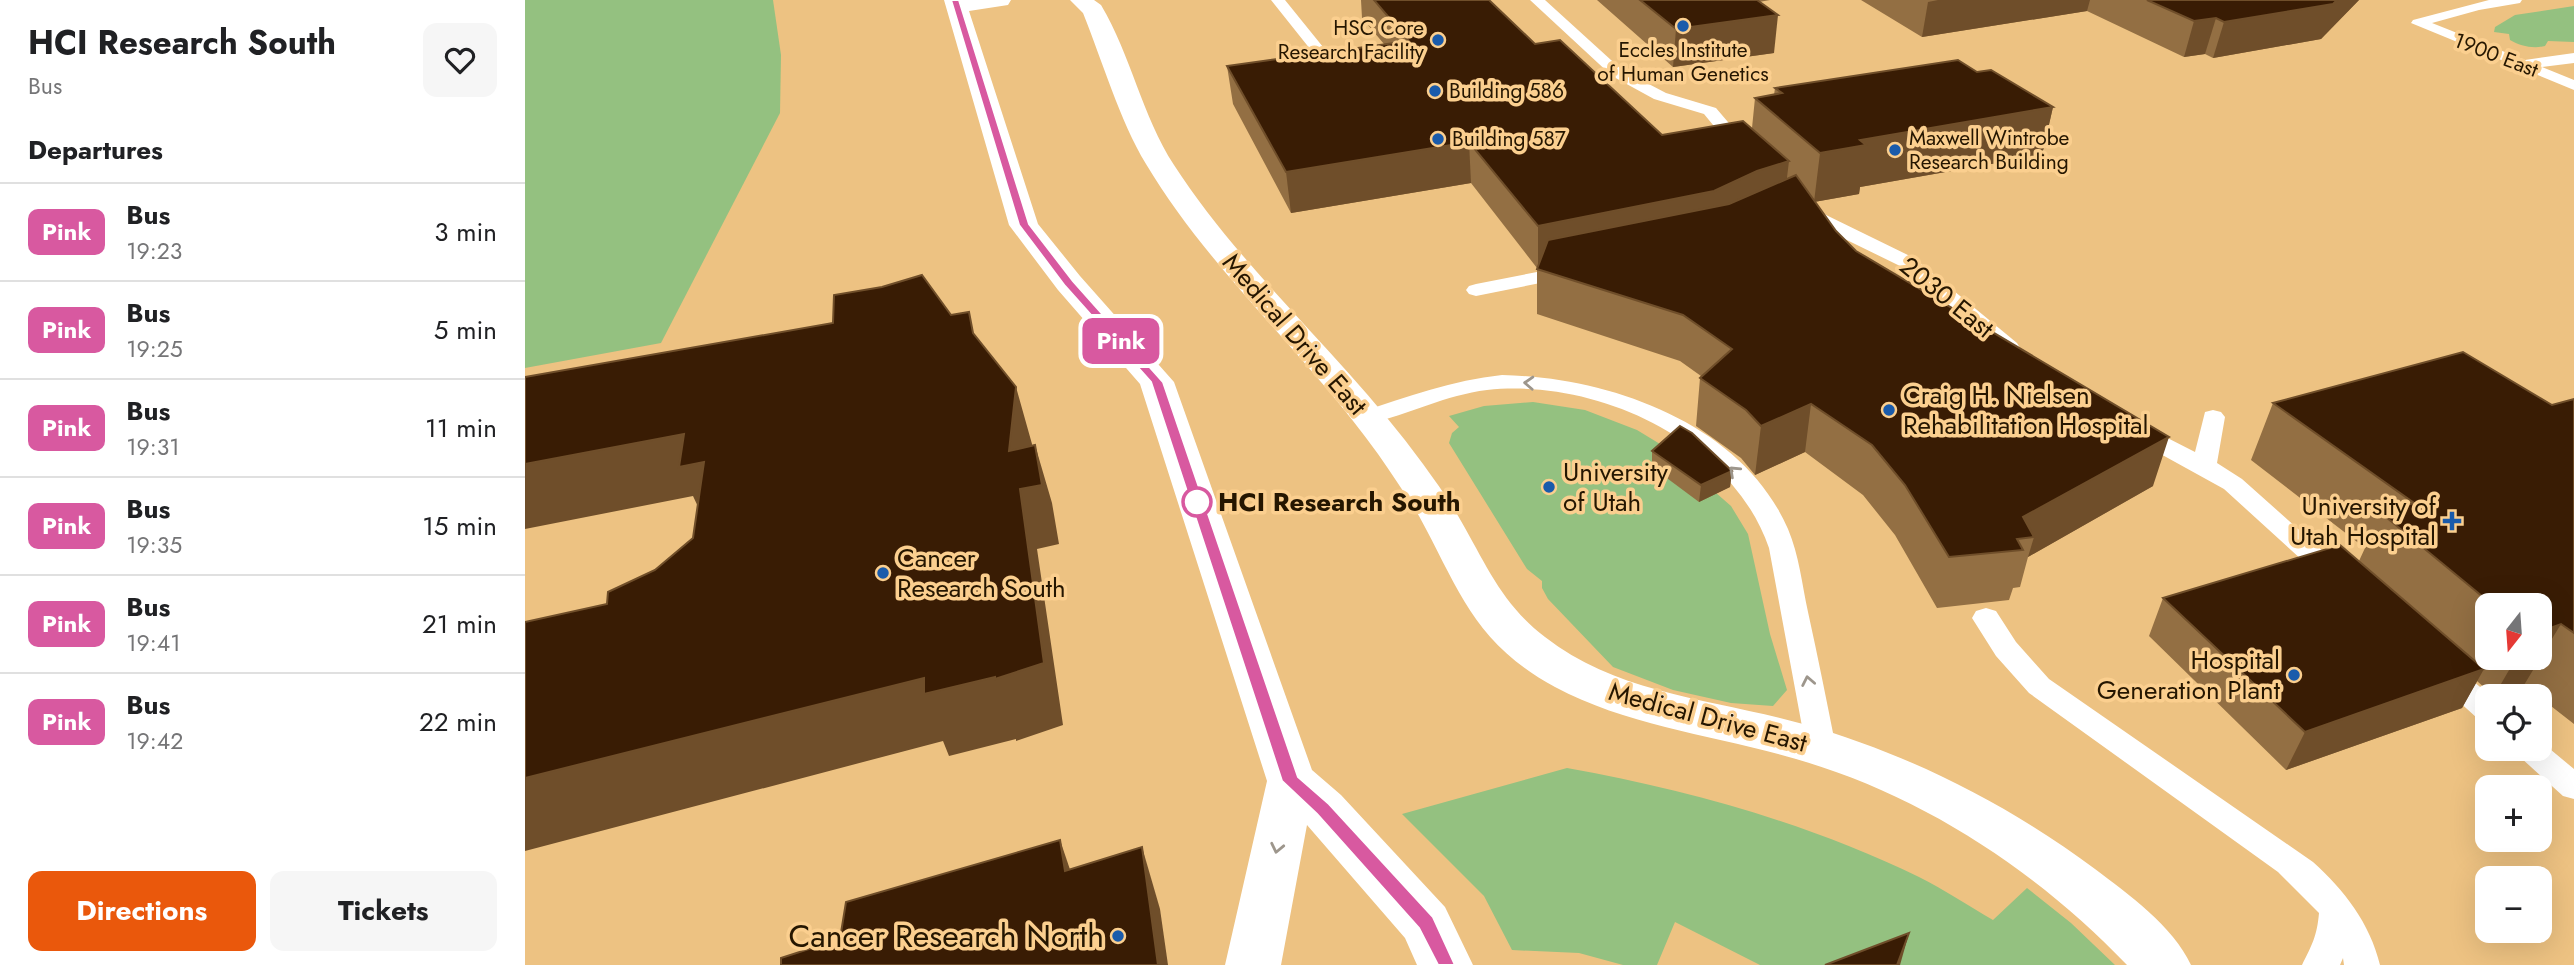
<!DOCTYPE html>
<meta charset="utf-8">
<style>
:root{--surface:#fff;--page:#f6f6f6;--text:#202124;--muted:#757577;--line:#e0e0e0;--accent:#ea580c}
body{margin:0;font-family:Jost,sans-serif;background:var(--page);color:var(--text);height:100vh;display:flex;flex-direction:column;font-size:26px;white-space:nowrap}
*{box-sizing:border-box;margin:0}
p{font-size:23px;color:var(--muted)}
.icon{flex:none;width:38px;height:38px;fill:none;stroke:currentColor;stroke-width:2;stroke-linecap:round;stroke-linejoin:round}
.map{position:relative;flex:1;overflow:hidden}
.drawer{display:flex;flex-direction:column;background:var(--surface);width:525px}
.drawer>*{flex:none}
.badge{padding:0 14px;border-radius:10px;font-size:24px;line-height:46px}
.needle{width:46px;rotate:197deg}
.fabs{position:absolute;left:1950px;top:593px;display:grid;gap:14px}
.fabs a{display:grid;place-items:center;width:77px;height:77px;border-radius:14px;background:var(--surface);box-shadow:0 7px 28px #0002;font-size:35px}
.map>.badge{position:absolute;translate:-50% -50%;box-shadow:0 0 0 4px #fff}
h2{padding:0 28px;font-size:26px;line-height:63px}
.round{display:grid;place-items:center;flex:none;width:74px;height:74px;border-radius:14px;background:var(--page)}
.summary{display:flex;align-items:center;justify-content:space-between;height:119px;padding:0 28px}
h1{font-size:33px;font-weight:700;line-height:52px}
.action{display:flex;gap:14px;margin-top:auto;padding:14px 28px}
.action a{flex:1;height:80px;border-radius:14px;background:var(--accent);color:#fff;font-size:28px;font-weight:700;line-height:80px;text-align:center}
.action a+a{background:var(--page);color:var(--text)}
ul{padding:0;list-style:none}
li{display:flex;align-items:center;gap:21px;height:98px;padding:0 28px;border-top:2px solid var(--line)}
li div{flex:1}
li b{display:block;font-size:26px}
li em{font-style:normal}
li .badge{min-width:77px;font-weight:700;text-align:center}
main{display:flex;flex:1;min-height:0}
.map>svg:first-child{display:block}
.green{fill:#94c180}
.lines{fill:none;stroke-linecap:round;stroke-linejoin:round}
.lane{fill:#fff;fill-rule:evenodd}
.street{fill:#fff;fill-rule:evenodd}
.wall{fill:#936f43;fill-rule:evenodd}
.shaded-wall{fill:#6f4e2a}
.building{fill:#391c04;stroke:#6f4e2a;stroke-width:2}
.oneway{stroke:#9d968c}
.line{fill:#d859a0;stroke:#fff;stroke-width:2}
.poi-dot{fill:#1a5bab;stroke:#fbcf8f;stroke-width:2.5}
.stop-dot{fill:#fff;stroke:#d859a0;stroke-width:3.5}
.labels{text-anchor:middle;stroke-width:7;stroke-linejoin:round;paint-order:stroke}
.far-poi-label{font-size:21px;fill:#251600;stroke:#fbcf8f;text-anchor:start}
.far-street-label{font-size:21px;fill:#251600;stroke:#fbcf8f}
.street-label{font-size:26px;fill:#251600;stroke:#fbcf8f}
.poi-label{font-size:26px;fill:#251600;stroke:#fbcf8f;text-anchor:start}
.stop-label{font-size:26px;font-weight:bold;fill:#251600;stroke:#fbcf8f;text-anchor:start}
.near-poi-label{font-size:32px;fill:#251600;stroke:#fbcf8f;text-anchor:end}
</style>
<main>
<section class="drawer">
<div class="summary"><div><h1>HCI Research South</h1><p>Bus</p></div><a class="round"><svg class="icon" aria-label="heart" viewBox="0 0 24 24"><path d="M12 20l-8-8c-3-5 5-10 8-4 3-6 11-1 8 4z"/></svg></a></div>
<h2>Departures</h2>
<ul>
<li><span class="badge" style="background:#d859a0;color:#fff">Pink</span><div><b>Bus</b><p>19:23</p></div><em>3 min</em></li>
<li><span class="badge" style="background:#d859a0;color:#fff">Pink</span><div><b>Bus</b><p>19:25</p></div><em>5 min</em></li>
<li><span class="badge" style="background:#d859a0;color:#fff">Pink</span><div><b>Bus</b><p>19:31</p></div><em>11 min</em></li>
<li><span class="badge" style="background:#d859a0;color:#fff">Pink</span><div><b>Bus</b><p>19:35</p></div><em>15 min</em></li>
<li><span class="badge" style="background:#d859a0;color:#fff">Pink</span><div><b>Bus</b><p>19:41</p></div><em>21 min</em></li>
<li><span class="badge" style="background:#d859a0;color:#fff">Pink</span><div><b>Bus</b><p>19:42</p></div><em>22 min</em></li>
</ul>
<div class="action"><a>Directions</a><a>Tickets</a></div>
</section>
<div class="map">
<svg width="2049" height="965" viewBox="0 0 2049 965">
<rect width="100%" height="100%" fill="#edc282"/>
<g class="green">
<path d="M 0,0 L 248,0 L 256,55 L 255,113 L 136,343 L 0,368 Z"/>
<path d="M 2049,6 L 2049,42 L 2023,41 L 2020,46 C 2008,49 1995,46 1985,40 L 1984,34 L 1969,32 L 1970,27 L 1990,15 Z"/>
<path d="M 1008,402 L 1060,410 L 1112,430 L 1135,444 L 1206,506 L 1223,534 L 1245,634 L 1262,690 L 1248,706 L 1206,703 L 1148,690 L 1088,667 L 1023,599 L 1017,588 L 1017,581 L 1002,569 L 924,443 L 927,433 L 934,427 L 924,416 L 959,406 Z"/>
<path d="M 1042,768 C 1164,790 1283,823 1394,877 C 1420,890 1444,906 1468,920 L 1502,888 L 1546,923 L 1590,965 L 1235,965 L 1150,922 L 1132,965 L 1098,965 L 1054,953 L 987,950 L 959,896 L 877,814 Z"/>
</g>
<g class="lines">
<g class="lane">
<path d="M 746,0 L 760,0 L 815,68 L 818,71 L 815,74 L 805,74 Z"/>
<path d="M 1005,0 L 1020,0 L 1097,70 L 1141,93 L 1191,108 L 1226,149 L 1223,153 L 1211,153 L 1179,114 L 1129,99 L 1087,76 Z"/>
<path d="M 1964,0 L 1997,0 L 1995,3 L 1954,10 L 1907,23 L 2000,60 L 2049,53 L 2049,63 L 2017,67 L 2049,80 L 2049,90 L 1886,23 L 1888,20 Z"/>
<path d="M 1280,200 L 1286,202 L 1299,214 L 1389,258 L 1492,343 L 1495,348 L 1492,353 L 1476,353 L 1375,266 L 1285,222 L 1271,206 Z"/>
<path d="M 1043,266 L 1050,268 L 1053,272 L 1050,276 L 951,296 L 944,294 L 941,290 L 944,286 L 951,284 Z"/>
<path d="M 977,375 C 1084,377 1217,423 1263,529 C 1274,555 1277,584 1283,612 C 1293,657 1302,703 1311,748 L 1307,756 L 1296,760 L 1285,756 L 1281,748 L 1244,548 C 1207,440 1071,378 962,390 C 921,395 884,414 844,424 L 836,422 L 832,417 L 836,412 C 882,397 928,380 977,375 Z"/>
<path d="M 1688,410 L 1696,412 L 1700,417 L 1692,463 L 1717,479 L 1818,569 L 1822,575 L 1818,581 L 1809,584 L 1800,581 L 1699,489 L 1603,436 L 1599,431 L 1603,426 L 1619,426 L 1670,452 L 1680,412 Z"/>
<path d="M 1461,608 L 1471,611 L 1491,642 L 1524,679 L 1788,862 C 1819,890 1845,923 1855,965 L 1819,965 L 1818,958 L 1815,965 L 1777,965 C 1787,945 1792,936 1794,913 L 1753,872 L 1504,693 L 1471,656 L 1447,618 L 1451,611 Z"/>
<path d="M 1920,663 L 1930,666 L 1966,696 L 1962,696 L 1962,721 L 1952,718 L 1910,680 L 1906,673 L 1910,666 Z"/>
<path d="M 2014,740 L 2049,769 L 2049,799 L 2038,796 L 1995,757 L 1991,749 L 2014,749 Z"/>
</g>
<g class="street">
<path d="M 419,0 L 486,0 L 483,5 L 444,11 L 513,224 L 555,276 L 649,382 L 787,770 L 816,795 L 920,907 L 948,965 L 892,965 L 880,938 L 782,825 L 756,965 L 700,965 L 742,781 L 615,384 L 533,290 L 484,225 Z"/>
<path d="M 545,0 L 569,0 L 576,5 C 606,55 617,116 649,165 C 718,272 821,358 898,464 C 911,482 925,501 936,521 C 962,566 977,604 1020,637 C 1095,695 1189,699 1278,724 C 1384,754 1481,803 1570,869 C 1603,894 1648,926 1666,965 L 1602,965 C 1512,871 1397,795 1271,759 C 1190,735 1105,727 1030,687 C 948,642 935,591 894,516 C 881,495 867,474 853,454 C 781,353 685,271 621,164 C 595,121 577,60 558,13 Z"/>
</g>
</g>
<g class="wall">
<path d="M 836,0 L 964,0 L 1010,44 L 1137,135 L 1227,128 L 1230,98 L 1249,95 L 1250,88 L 1452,72 L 1528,107 L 1517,155 L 1335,187 L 1334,194 L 1289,202 L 1311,231 L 1331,251 L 1628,486 L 1503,557 L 1495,587 L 1488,588 L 1484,600 L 1412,608 L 1370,535 L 1338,495 L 1280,452 L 1230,475 L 1216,458 L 1171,426 L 1175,378 L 1176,376 L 1155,361 L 1012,314 L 1012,268 L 946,183 L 766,213 L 708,104 L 702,66 L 859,44 L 837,18 Z"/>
<path d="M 1072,0 L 1245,0 L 1234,2 L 1249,53 L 1148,67 Z"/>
<path d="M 1336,0 L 1834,0 L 1796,39 L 1688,58 L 1680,54 L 1659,57 L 1562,11 L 1397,37 Z"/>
<path d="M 2049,399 L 2049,724 L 1999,685 L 1969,696 L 1952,681 L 1937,708 L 1761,770 L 1624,636 L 1638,598 L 1834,561 L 1840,548 L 1726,460 L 1748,403 L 2027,405 ZM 1962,606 L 2014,606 L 2014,658 L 1962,658 Z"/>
<path d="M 1127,451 L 1207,471 L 1205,487 L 1174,502 L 1127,467 Z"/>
</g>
<g class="shaded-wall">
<path d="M 1413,0 L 1565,0 L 1562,11 L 1397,37 L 1403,2 Z"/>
<path d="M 1812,0 L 1834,0 L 1796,39 L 1688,58 L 1699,22 Z"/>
<path d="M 1253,15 L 1249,53 L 1148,67 L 1151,29 Z"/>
<path d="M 1691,18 L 1680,54 L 1659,57 L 1669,21 Z"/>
<path d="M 1528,107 L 1517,155 L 1335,187 L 1334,194 L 1289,202 L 1295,153 L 1335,140 Z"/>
<path d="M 944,142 L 946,183 L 766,213 L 761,172 Z"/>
<path d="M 1264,161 L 1259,202 L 1013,269 L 1013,226 L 1232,171 Z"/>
<path d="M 491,387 L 507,444 L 503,488 L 510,445 L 527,503 L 534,544 L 512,549 L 538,725 L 491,741 L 491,739 L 424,756 L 418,741 L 0,851 L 0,778 Z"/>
<path d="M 1286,404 L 1280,452 L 1230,475 L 1236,426 Z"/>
<path d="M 159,434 L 179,462 L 182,526 L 168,496 L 0,529 L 0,464 Z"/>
<path d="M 1644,437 L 1628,486 L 1503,557 L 1509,537 L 1498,517 Z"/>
<path d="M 1207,471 L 1205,487 L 1174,502 L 1176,485 Z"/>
<path d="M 2036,624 L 1999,685 L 1969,696 L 1991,658 L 2014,658 L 2014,632 Z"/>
<path d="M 1959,669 L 1937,708 L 1761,770 L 1780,732 Z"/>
<path d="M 535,840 L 556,902 L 540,871 Z"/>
<path d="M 617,847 L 635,909 L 643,965 L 633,965 Z"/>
<path d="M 1384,933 L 1375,965 L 1372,965 Z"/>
</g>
<g class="building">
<path d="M 849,0 L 964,0 L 1010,44 L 1035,40 L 1137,135 L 1218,121 L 1264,161 L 1232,171 L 1189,191 L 1013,226 L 944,142 L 761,172 L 702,66 L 884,41 Z"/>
<path d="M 1115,0 L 1232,0 L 1253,15 L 1151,29 Z"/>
<path d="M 1622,0 L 1812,0 L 1808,4 L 1699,22 L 1691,18 L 1669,21 Z"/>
<path d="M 1433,60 L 1452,72 L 1466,70 L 1528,107 L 1335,140 L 1341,145 L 1295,153 L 1230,98 L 1257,93 L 1250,88 Z"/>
<path d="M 1271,175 L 1311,231 L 1331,251 L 1644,437 L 1498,517 L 1509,537 L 1492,539 L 1498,550 L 1424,557 L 1380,485 L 1347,445 L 1286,404 L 1236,426 L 1221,410 L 1175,378 L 1207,349 L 1158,315 L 1012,269 L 1023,240 L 1204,204 Z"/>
<path d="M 397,275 L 426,315 L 444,312 L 448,333 L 491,387 L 484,451 L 510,445 L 517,485 L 495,489 L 519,663 L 470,679 L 470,677 L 399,694 L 399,678 L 0,778 L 0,622 L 82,604 L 83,592 L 130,570 L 168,538 L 179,462 L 154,467 L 159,434 L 0,464 L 0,377 L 308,323 L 309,295 L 357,287 Z"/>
<path d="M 1938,352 L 2027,405 L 2049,399 L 2049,633 L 2036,624 L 2014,632 L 2014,606 L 1969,606 L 1856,513 L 1889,503 L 1748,403 Z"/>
<path d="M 1155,426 L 1167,433 L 1207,471 L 1176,485 L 1127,451 Z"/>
<path d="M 1815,545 L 1959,669 L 1780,732 L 1638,598 Z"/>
<path d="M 535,840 L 540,871 L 617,847 L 633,965 L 256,965 L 256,958 L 315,939 L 321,902 Z"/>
<path d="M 1384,933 L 1372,965 L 1300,965 Z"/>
</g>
<defs><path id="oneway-chevron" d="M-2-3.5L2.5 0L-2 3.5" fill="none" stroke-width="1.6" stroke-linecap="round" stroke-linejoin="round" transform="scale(1.75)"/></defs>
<g class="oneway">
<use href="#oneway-chevron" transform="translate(1004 383) rotate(-177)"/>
<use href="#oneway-chevron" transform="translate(1209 471) rotate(-137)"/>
<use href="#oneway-chevron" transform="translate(1283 681) rotate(-101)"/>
<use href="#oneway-chevron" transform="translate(752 848) rotate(102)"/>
</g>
<path class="line" d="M 426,0 L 434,0 L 504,224 L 548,281 L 638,382 L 773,777 L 804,804 L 908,917 L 930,965 L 913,965 L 894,928 L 792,814 L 757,781 L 626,382 L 540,286 L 494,225 Z"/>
<g class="poi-dot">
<circle cx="1158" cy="26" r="7"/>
<circle cx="913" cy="40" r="7"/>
<circle cx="910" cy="91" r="7"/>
<circle cx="913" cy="139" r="7"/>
<circle cx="1370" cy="150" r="7"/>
<circle cx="1364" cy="410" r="7"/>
<circle cx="1024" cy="487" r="7"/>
<path d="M1923.5 510.5h7v7h7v7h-7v7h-7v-7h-7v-7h7z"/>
<circle cx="358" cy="573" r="7"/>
<circle cx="1769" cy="675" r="7"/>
<circle cx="593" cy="936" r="7"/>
</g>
<circle class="stop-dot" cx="672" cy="502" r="14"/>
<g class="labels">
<g class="far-poi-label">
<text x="899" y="35" text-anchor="end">HSC Core<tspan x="899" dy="24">Research Facility</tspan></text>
<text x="1158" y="57" text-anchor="middle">Eccles Institute<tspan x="1158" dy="24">of Human Genetics</tspan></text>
<text x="924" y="98">Building 586</text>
<text x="1384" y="145">Maxwell Wintrobe<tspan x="1384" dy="24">Research Building</tspan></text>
<text x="927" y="146">Building 587</text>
</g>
<g class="far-street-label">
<text transform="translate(1971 55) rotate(21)" y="7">1900 East</text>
</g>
<g class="street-label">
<text transform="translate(1422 297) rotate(39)" y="9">2030 East</text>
<text transform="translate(770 334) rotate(49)" y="9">Medical Drive East</text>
<text transform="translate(1183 717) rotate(15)" y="9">Medical Drive East</text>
</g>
<g class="poi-label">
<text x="1378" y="404">Craig H. Nielsen<tspan x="1378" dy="30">Rehabilitation Hospital</tspan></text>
<text x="1038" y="481">University<tspan x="1038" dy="30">of Utah</tspan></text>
<text x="1911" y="515" text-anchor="end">University of<tspan x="1911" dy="30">Utah Hospital</tspan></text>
<text x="372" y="567">Cancer<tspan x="372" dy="30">Research South</tspan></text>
<text x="1755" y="669" text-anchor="end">Hospital<tspan x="1755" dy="30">Generation Plant</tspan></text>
</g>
<g class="stop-label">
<text x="693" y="511">HCI Research South</text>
</g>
<g class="near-poi-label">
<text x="579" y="947">Cancer Research North</text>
</g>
</g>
</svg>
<div class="fabs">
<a><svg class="needle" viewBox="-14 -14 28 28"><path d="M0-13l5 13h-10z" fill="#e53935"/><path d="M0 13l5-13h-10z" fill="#757577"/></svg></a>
<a><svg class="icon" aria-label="locate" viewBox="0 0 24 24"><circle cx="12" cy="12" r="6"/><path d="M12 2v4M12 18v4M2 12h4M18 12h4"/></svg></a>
<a>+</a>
<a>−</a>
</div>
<b class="badge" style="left:596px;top:341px;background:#d859a0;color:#fff">Pink</b>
</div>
</main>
